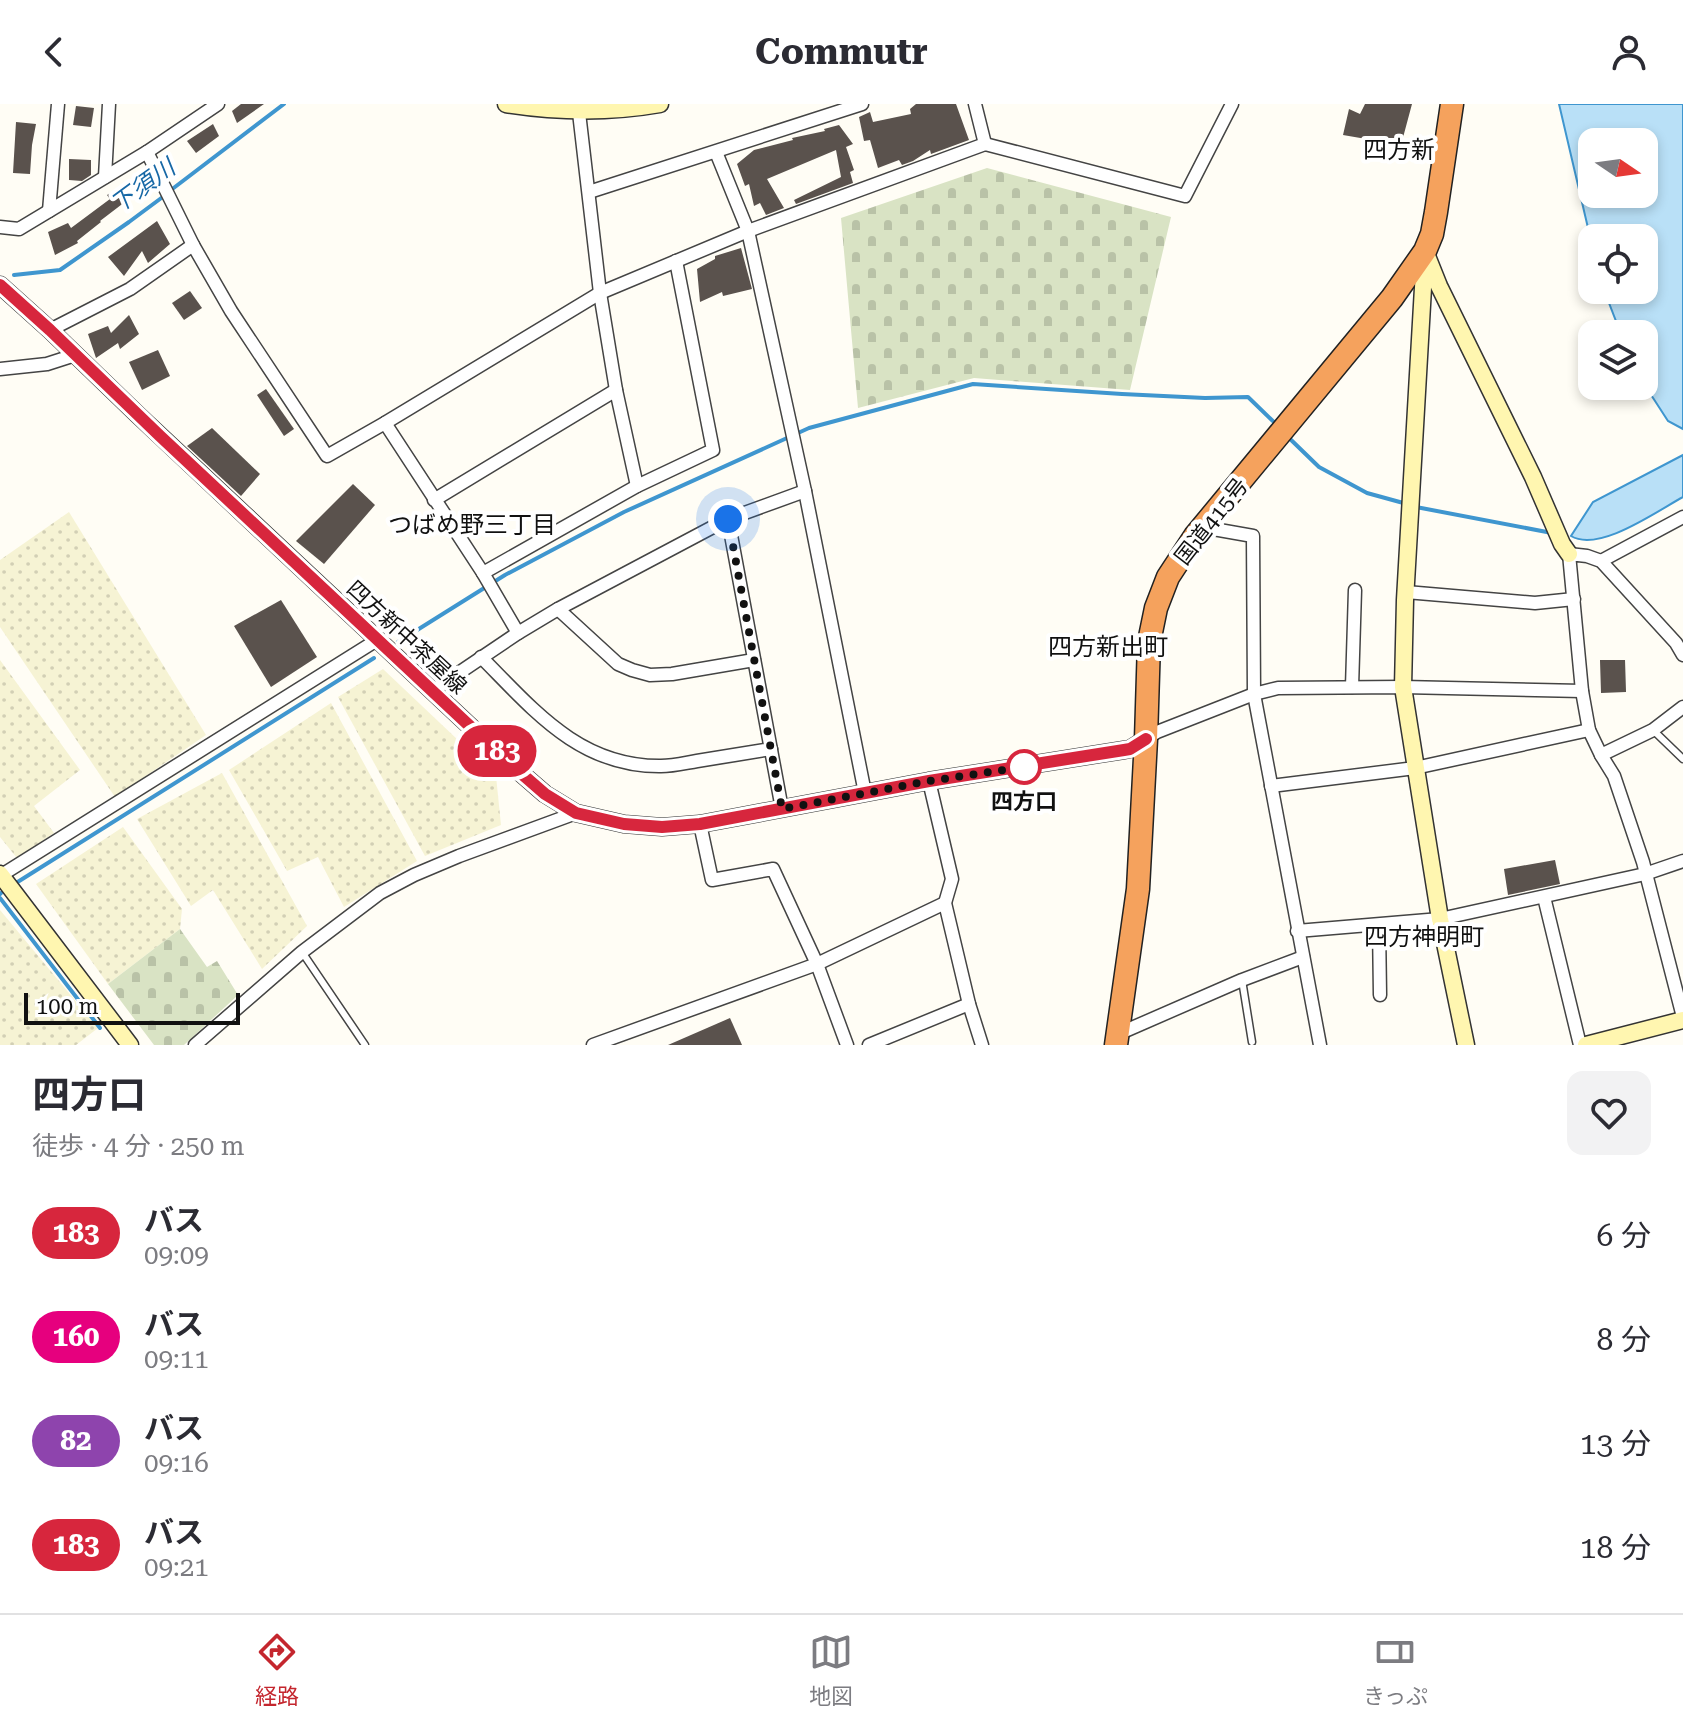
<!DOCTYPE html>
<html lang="ja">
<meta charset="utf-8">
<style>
:root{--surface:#fff;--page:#f2f2f3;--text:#2b2b33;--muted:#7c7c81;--line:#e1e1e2;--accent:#c4262e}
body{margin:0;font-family:"Roboto Serif","Noto Sans JP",serif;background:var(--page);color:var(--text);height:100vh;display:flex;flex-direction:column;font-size:30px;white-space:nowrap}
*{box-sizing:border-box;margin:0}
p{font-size:26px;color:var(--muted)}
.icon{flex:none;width:44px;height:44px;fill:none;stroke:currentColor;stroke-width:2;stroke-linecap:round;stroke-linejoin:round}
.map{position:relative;height:941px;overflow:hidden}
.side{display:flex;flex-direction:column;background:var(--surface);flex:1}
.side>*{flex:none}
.badge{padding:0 16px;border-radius:26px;font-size:28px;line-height:52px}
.needle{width:52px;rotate:103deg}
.tools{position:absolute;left:1578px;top:24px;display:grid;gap:16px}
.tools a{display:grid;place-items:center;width:80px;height:80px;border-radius:16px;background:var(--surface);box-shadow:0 4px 12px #0003;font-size:40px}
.scale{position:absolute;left:24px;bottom:20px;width:216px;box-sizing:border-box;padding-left:8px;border:4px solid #111;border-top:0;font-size:22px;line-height:28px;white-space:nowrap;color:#111;-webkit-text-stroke:6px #fff;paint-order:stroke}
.you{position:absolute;width:40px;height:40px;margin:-20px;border:6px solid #fff;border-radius:50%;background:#1a73e8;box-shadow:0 0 0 12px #1a73e833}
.map>.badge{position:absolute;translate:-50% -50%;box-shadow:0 0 0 4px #fff}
.round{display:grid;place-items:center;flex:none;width:84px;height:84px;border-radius:16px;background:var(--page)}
.overview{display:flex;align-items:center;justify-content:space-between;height:136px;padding:0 32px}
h1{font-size:38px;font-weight:700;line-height:60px}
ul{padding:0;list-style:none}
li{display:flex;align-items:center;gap:24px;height:104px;padding:0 32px}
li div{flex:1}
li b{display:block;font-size:30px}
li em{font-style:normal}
li .badge{min-width:88px;font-weight:700;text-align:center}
header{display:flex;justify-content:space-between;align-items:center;height:104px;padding:0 32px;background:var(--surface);font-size:36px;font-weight:700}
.tabs{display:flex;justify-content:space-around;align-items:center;height:112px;border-top:2px solid var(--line);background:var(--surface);font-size:22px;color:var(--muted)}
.tabs a{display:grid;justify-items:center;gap:4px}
.tabs .active{color:var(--accent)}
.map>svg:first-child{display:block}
.farmland{fill:url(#farmland-dots)}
.cemetery{fill:url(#cemetery-stones)}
.water{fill:#b9e0f7;stroke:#3f96cf;stroke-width:2;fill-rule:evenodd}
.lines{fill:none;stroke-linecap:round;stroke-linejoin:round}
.stream{stroke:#3f96cf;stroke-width:4}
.building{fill:#5a524d}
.lane-casing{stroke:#444;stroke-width:9}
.street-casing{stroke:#444;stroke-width:15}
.secondary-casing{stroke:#333;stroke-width:19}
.highway-casing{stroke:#222;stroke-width:25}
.lane{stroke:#fff;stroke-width:6}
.street{stroke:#fff;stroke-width:12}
.secondary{stroke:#fff6b0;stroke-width:16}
.highway{stroke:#f5a25d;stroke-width:22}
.line-casing{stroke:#fff;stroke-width:18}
.line{stroke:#d7263d;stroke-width:12}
.walk{stroke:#111;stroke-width:8;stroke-dasharray:0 14.4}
.stop-dot{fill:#fff;stroke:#d7263d;stroke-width:4}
.labels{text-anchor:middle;stroke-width:8;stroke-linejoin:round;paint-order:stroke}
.street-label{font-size:22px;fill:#111;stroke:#fff}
.stop-label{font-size:22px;font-weight:bold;fill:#111;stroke:#fff}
.neighbourhood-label{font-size:24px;fill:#111;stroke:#fff}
.water-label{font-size:24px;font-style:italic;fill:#1768a6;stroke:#fff}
</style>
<header><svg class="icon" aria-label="back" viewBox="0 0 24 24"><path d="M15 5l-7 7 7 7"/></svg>Commutr<svg class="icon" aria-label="person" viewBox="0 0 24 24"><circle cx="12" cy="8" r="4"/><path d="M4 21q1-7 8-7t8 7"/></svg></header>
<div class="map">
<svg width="1683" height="941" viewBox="0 0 1683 941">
<defs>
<pattern id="farmland-dots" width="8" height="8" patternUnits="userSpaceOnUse" patternTransform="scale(2)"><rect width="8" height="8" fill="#f6f3d4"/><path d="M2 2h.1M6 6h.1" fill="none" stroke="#d2cfb5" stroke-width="1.8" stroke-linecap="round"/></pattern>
<pattern id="cemetery-stones" width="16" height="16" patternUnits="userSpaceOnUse" patternTransform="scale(2)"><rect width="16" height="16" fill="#d9e3c4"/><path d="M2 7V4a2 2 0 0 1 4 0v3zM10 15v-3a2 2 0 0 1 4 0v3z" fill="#b9c2a7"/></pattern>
</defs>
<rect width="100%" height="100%" fill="#fffdf5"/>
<g class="farmland">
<path d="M 69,408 L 206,631 L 115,693 L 0,523 L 0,456 Z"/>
<path d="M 0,556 L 80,666 L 34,702 L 54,729 L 17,754 L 0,733 Z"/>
<path d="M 383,565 L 496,672 L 501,721 L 425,752 L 338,593 Z"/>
<path d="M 331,599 L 417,757 L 344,803 L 318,753 L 287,767 L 229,666 Z"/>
<path d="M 222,669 L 307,822 L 262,865 L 213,786 L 191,802 L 137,715 Z"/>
<path d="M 123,723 L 182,805 L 180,825 L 108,880 L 36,780 Z"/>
<path d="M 0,806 L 98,924 L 76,941 L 0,941 Z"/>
</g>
<g class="cemetery">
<path d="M 987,64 L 1171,113 L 1130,286 L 974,274 L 858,304 L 841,114 Z"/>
<path d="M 180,825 L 207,863 L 217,857 L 238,891 L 184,941 L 154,941 L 108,880 Z"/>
</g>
<g class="water">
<path d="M 1559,0 L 1683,0 L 1683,325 L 1668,317 L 1644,280 L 1644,230 L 1621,230 L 1604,186 L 1644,186 L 1644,134 L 1592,134 L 1592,141 ZM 1592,38 L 1644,38 L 1644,90 L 1592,90 Z"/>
<path d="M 1683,351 L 1683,393 C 1657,407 1599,449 1571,432 L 1593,398 Z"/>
</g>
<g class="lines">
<g class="stream">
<path d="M 171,86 L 284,0"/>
<path d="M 14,171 L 60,166 L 129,118 L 164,92"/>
<path d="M 1288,333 L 1319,363 L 1367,389 L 1407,400"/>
<path d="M 1416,403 L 1552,429"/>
<path d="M 398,538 L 505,471 L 624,408 L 809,324 L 973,280 L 1122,290 L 1205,294 L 1248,293 L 1277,321"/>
<path d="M 16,779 L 374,554"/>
<path d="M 0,790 L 1,789"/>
<path d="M 0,794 L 100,924"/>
</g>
</g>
<g class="building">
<path d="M 241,0 L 264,0 L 237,19 L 232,7 Z"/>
<path d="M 916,0 L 956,0 L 969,36 L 931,50 L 930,46 L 913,57 L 902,61 L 899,56 L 878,64 L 870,36 L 864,37 L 859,13 L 870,8 L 873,18 L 911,10 L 910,5 Z"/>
<path d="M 1365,0 L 1412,0 L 1401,41 L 1343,31 L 1349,5 L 1360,10 Z"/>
<path d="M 76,2 L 94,4 L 91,23 L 73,21 Z"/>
<path d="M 16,18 L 36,20 L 32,41 L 30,70 L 13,69 Z"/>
<path d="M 213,20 L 219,32 L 196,49 L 187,37 Z"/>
<path d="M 839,21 L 853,40 L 846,43 L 854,66 L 846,70 L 850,68 L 853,79 L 796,100 L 794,96 L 841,73 L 836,46 L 767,75 L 784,104 L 766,111 L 760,99 L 754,102 L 749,80 L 745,82 L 737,60 L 754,46 L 793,36 L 792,34 L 825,27 L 824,25 Z"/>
<path d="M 69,55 L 91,56 L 91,71 L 82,77 L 69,76 Z"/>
<path d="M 125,80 L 134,91 L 100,117 L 101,118 L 77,137 L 78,139 L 55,151 L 48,128 L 68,119 L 71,124 L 110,95 L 107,91 Z"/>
<path d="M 157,117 L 170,140 L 148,159 L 142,147 L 124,172 L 108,153 Z"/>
<path d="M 741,144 L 752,185 L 723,192 L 722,188 L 700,198 L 697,165 L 715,155 L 715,152 Z"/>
<path d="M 190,187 L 202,204 L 184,216 L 172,199 Z"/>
<path d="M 129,211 L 139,230 L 120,245 L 118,239 L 96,254 L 88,230 L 108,222 L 111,229 Z"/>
<path d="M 158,246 L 170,272 L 142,286 L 129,258 Z"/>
<path d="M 266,285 L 294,325 L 284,332 L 257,291 Z"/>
<path d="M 212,324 L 260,370 L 241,392 L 187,342 Z"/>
<path d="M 353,380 L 375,401 L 324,460 L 296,437 Z"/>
<path d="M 281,496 L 317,553 L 271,583 L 234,522 Z"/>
<path d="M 1600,556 L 1625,556 L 1626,588 L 1601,589 Z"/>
<path d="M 1555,756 L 1560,780 L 1508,791 L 1504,765 Z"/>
<path d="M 730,914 L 742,941 L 668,941 Z"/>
</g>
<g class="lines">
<defs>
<g id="lane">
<path d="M 1654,627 L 1683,655"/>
<path d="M 302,848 L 365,941"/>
<path d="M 1242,876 L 1252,938"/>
</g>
<g id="street">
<path d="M 578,0 L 600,189 L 616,286 L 637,382"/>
<path d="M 975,0 L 985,40"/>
<path d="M 147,48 L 193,141 L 231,207 L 327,352 L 385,319 L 600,189 L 748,127 L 985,40 L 1185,92 L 1232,0"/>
<path d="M 716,48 L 748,127 L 805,387 L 865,689"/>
<path d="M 105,73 L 109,0"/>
<path d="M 589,88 L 862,0"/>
<path d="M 49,107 L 58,0"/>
<path d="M 0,123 L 19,125 L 147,48 L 218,0"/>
<path d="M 50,226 L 130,185 L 193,141"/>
<path d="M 0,265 L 47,260 L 75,251"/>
<path d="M 385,319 L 483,469 L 518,529"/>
<path d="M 434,396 L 616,286"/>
<path d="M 728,415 L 782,705"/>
<path d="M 1202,423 L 1253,432 L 1254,590 L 1320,941"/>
<path d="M 1601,457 L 1683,413"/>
<path d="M 483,469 L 637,382 L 713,346 L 676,157"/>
<path d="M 1406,488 L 1535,499 L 1574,495"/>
<path d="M 558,505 L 618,560 L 632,566 L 650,571 L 672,570 L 754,556"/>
<path d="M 1683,551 L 1676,539 L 1601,457 L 1587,452 L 1569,450 L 1582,587 L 1589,626 L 1601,651 L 1614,672 L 1643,758 L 1683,913"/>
<path d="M 481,553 C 533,605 579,663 661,662 C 673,662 685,659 697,657 C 722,653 746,649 771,645"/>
<path d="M 1352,583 L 1355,486"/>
<path d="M 432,587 L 518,529 L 558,505 L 728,415 L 805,387"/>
<path d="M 1146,635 L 1157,628 L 1254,590 L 1278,584 L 1403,583 L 1582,587"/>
<path d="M 1601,651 L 1653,626 L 1683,603"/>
<path d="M 929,677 L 952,775 L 945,799 L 969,900 L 982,941"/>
<path d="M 1271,682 L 1415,664 L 1589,626"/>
<path d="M 700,720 L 712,776 L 773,765 L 817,860 L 847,941"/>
<path d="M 0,772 L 377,536"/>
<path d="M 1544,793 L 1580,941"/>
<path d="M 1379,821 L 1380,891"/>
<path d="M 1297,827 L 1440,815 L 1645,770 L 1683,757"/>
<path d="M 1118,930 L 1242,876 L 1303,853"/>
<path d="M 195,941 L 302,848 L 380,789 L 414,771 L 459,752 L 576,709"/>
<path d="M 593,941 L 817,860 L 945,799"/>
<path d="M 869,941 L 969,900"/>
</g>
<g id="secondary">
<path d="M 506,0 C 557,8 609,9 660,0"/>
<path d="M 1425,149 L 1405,496 L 1403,583 L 1440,815 L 1466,941"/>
<path d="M 1427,152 L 1439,182 L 1533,373 L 1562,440 L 1569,450"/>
<path d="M 0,181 L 50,226 L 138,311 L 507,657 L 545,690 L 576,709 L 624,720 L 662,723 L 700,720 L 929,677 L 1124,646 L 1130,645 L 1146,635"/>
<path d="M 0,770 L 130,941"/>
<path d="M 1586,941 L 1683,916"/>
</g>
<path id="highway" d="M 1116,941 L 1138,785 L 1146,635 L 1149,538 L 1156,504 L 1168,473 L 1195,432 L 1392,194 L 1425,147 L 1432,130 L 1436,108 L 1452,0"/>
</defs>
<use href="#lane" class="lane-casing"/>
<use href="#street" class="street-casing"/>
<use href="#secondary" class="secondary-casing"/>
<use href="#highway" class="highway-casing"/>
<use href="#lane" class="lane"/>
<use href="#street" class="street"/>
<use href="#secondary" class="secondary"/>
<use href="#highway" class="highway"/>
</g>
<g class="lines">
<defs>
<path id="line" d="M 0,181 L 50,226 L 160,332 L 507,657 L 545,690 L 576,709 L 624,720 L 662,723 L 700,720 L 929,677 L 1124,646 L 1130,645 L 1146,635"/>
</defs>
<use href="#line" class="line-casing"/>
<use href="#line" class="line"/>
<path class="walk" d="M 728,415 L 782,705 L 929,677 L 1024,663"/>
</g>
<circle class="stop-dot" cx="1024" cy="663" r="16"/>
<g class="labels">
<g class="street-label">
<text transform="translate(1211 417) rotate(-52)" y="8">国道415号</text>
<text transform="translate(407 533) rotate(43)" y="8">四方新中茶屋線</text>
</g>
<g class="stop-label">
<text x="1024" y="705">四方口</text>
</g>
<g class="neighbourhood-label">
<text x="1399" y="54">四方新</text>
<text x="472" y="429">つばめ野三丁目</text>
<text x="1108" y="551">四方新出町</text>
<text x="1424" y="841">四方神明町</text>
</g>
<g class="water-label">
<text transform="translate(143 82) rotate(-36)" y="8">下須川</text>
</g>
</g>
</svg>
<div class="tools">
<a><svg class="needle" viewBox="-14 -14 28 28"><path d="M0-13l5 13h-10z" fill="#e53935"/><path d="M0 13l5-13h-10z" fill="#7c7c81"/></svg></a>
<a><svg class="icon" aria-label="locate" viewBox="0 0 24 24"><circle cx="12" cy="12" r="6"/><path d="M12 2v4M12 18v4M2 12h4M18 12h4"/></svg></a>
<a><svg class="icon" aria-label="layers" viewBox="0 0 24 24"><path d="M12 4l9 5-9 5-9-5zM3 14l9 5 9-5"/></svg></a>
</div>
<div class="scale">100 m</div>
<div class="you" style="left:728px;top:415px"></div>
<b class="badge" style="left:497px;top:647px;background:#d7263d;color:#fff">183</b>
</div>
<section class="side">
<div class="overview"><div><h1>四方口</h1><p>徒歩 · 4 分 · 250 m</p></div><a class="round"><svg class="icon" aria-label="heart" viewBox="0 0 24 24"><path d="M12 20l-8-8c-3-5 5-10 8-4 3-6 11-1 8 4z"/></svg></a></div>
<ul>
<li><span class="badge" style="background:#d7263d;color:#fff">183</span><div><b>バス</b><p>09:09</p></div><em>6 分</em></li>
<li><span class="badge" style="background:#e6007e;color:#fff">160</span><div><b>バス</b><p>09:11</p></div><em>8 分</em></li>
<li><span class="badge" style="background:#8e44ad;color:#fff">82</span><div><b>バス</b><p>09:16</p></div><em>13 分</em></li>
<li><span class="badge" style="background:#d7263d;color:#fff">183</span><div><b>バス</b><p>09:21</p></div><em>18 分</em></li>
</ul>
</section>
<nav class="tabs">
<a class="active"><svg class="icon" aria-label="directions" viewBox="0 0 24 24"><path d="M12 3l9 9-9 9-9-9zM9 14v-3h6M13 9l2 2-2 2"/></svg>経路</a>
<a><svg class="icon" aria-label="map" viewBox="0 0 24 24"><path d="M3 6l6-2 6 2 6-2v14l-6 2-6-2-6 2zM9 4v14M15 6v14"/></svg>地図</a>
<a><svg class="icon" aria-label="tickets" viewBox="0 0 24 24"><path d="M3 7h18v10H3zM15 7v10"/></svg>きっぷ</a>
</nav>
